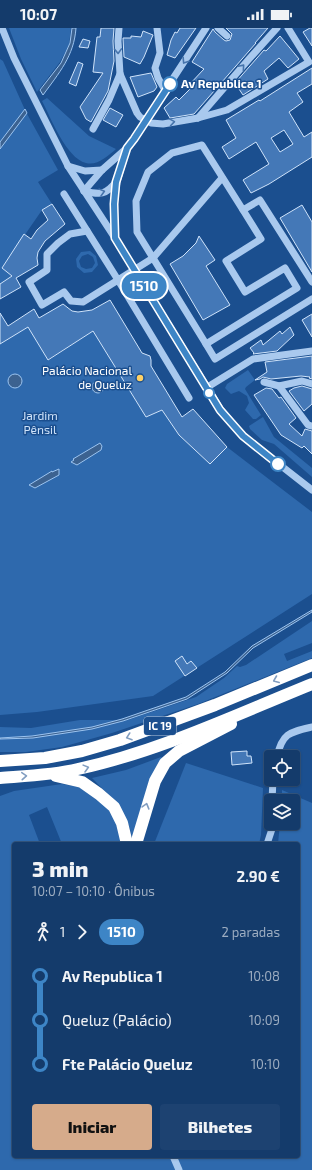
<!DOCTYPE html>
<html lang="pt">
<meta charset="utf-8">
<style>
:root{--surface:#143b6b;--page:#1d4271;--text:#f1f3f6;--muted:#9dadc1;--line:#33557e;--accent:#d6ab8b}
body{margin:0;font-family:"Exo 2",sans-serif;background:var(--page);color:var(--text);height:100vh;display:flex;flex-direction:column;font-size:15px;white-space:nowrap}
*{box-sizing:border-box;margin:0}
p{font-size:13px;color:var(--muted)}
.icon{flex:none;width:22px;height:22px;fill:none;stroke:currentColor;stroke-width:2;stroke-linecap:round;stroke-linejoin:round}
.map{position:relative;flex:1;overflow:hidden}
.details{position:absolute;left:12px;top:814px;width:288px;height:316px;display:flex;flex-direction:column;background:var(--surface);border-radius:4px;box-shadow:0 1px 3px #0004,0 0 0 1px var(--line)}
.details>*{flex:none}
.badge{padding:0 8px;border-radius:13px;font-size:14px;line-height:26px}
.controls{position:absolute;left:264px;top:722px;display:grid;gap:8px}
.controls a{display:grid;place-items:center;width:36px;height:36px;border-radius:4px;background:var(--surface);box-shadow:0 1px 3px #0004,0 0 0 1px var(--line);font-size:20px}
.map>.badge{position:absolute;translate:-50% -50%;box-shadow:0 0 0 2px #fff}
.legs{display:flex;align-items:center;gap:6px;height:44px;padding:0 20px;font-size:13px}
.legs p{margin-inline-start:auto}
.headline{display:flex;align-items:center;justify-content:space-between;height:68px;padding:0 20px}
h1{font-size:22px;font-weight:800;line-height:30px}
.button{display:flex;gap:8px;margin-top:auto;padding:8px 20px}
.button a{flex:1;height:46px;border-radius:4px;background:var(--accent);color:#111;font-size:16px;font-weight:800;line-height:46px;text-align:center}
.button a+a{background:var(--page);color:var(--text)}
ul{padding:0 20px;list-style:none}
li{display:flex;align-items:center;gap:14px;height:44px;font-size:15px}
li i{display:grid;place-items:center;width:6px;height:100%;margin:0 5px;background:currentColor}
li i::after{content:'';width:10px;height:10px;margin:-5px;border:3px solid;border-radius:50%;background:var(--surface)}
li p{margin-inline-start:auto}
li:first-child i{background:linear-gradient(#0000 50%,currentColor 0)}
li:last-child i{background:linear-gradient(currentColor 50%,#0000 0)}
.status{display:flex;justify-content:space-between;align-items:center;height:28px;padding:0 20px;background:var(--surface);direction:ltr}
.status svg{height:11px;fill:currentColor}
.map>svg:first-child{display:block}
.green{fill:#2e69ad;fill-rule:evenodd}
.water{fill:#3c6290;stroke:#9cc4f0}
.building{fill:#4478b7;stroke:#cfe3fa;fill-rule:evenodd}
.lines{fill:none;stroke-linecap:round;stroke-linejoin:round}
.minor{stroke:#a9c9ee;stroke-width:7}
.highway{stroke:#fff;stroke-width:12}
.oneway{stroke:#4674ac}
.oneway2{stroke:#829ec1}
.line-1-casing{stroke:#fff;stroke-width:9}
.line-1{stroke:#3d85c6;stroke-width:6}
.stop-1-dot{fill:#fff;stroke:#3d85c6;stroke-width:2}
.poi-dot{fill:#ffd166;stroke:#1b4f8f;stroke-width:1.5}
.labels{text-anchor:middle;stroke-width:3;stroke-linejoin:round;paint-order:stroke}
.shield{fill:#1b4f8f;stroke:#bbcadd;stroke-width:1}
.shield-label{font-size:11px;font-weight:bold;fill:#fff}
.stop-label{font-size:12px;font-weight:bold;fill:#fff;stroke:#1b4f8f;text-anchor:start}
.poi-label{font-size:12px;fill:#fff;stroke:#1b4f8f;text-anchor:end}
.park-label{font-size:12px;fill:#cfe3fa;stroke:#1b4f8f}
</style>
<div class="status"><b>10:07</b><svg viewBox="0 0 49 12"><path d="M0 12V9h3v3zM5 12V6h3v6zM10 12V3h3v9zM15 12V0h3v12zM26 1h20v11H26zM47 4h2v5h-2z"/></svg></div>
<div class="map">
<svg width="312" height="1142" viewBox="0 0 312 1142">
<rect width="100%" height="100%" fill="#1b4f8f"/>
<g class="green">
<path d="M 9,0 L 71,0 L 69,17 L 60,34 L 37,64 L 21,31 Z"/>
<path d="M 0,31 L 3,33 L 26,84 L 58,142 L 38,154 L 52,176 L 42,182 L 2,240 L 12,248 L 0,256 Z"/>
<path d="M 47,70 L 89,108 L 116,121 C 108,128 97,138 86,135 C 66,130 51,90 42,73 Z"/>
<path d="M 90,223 L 96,228 L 98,237 L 92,244 L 84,245 L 77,239 L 76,231 L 81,224 ZM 88,226 L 93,229 L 95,235 L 92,240 L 86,241 L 81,239 L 79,233 L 82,228 Z"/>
<path d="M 28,299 L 49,332 L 93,303 L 146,389 L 162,382 L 179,407 L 210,436 L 227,419 L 312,484 L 312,566 L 153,668 L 37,684 L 0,687 L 0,316 Z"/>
<path d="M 248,342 L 255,352 L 246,359 L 245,361 L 261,387 L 256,391 L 253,391 L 245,382 L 249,375 L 247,368 L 239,363 L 231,366 L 225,360 L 227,356 Z"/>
<path d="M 263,389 L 274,409 L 312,440 L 312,449 L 274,416 L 262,412 L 250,401 L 249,398 Z"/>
<path d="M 312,593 L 312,615 L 284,626 L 287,633 L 312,623 L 312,630 L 198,676 L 112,705 L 62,719 L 26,724 L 0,724 L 0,699 L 31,700 L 80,692 L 128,692 L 196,669 L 224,650 L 237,638 L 240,639 L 246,637 Z"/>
<path d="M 161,729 L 162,730 L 132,811 C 129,784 109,768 92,750 L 126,742 Z"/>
<path d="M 186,735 L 263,760 L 261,807 L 259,816 L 154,816 Z"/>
<path d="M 62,756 L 79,759 L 107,779 L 119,799 L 122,816 L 62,816 L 47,779 L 29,787 L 40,816 L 14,816 L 14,1128 L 298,1128 L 298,816 L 278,816 L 280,795 L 293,795 L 293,773 L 282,773 L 282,762 L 312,775 L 312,1142 L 0,1142 L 0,768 L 14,763 Z"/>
</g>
<g class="water">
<path d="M 72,0 L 76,0 C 74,28 59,45 43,67 L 40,62 L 61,35 L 70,15 Z"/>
<path d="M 25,81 L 27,85 L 0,121 L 0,114 Z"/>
<circle cx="15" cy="353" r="7"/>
<circle cx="98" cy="359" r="6"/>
<path d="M 100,415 L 102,418 L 101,422 L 77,437 L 71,434 L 74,432 L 73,431 Z"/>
<path d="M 59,441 L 59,447 L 35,460 L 29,457 L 52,443 L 52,444 Z"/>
<path d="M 312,582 L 312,584 L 253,620 L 227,645 L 187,671 L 123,693 L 92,701 L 33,710 L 0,711 L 0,710 L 32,708 L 92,699 L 122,691 L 186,669 L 225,644 L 252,618 Z"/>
</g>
<g class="building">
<path d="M 101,0 L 114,0 L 113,13 L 114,33 L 108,63 L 91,94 L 86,91 L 80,79 L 103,45 L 93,44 L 97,9 L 100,9 Z"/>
<path d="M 180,0 L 196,0 L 175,30 L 167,27 L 171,12 L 175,4 L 177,5 Z"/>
<path d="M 226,0 L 268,0 L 255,15 L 256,15 L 194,86 L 170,90 L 164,80 L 176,69 L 179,72 L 190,61 L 188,58 L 204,41 L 192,34 L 213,1 L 215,4 L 224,12 L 226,13 L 230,12 L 232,6 Z"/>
<path d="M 310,0 L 312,0 L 312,18 L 303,4 Z"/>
<path d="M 143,3 L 153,7 L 144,29 L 140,36 L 124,29 L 123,10 L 131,10 L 131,8 L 141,9 Z"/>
<path d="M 280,8 L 299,31 L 288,40 L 279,30 L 264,43 L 268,51 L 243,67 L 235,55 L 264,22 L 266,23 Z"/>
<path d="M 83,11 L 90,13 L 88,20 L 79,19 Z"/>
<path d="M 78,34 L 83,36 L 76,58 L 69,55 Z"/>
<path d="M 312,40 L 312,56 L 297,65 L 303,74 L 289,84 L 304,109 L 312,104 L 312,129 L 269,156 L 251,165 L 243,152 L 269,136 L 256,114 L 229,131 L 222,119 L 236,110 L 226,92 L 259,72 L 260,73 ZM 284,102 L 293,116 L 280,124 L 271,110 Z"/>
<path d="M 151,45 L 157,59 L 154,63 L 138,69 L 130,49 Z"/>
<path d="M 110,80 L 123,87 L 116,99 L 103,92 Z"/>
<path d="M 52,176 L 65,196 L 45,213 L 38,224 L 37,230 L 38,237 L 16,250 L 21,259 L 0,271 L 0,256 L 12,248 L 2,240 L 24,206 L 31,211 L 37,202 L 48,192 L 42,182 Z"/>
<path d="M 302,177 L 312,194 L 312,244 L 280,190 Z"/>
<path d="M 199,208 L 215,232 L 206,238 L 230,277 L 203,292 L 170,236 L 183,228 L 196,215 Z"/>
<path d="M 110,272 L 142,325 L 150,328 L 151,332 L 151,338 L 182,389 L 193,381 L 227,419 L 210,436 L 179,407 L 162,382 L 146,389 L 93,303 L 48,332 L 28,299 L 0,316 L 0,285 L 8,298 L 34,281 L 39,290 L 63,276 L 72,283 L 78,284 L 92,282 Z"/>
<path d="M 312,286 L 312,309 L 302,292 Z"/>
<path d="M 290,299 L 294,307 L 277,323 L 253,326 L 254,325 L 250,320 L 261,312 L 263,317 L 280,303 L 282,306 Z"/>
<path d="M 312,328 L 312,351 L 309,350 L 310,349 L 301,348 L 271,351 L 263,349 L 260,351 L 255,352 L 267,344 L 265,334 Z"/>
<path d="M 302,358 L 312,361 L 312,376 L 304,383 L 289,363 L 294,360 Z"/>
<path d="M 266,360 L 272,361 L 279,370 L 281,369 L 296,390 L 289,396 L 302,408 L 305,401 L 312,403 L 312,426 L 304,418 L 302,420 L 281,407 L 254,367 Z"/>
<path d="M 182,628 L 187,636 L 191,633 L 197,640 L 185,648 L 175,633 Z"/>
<path d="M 247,723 L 247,728 L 251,728 L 252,735 L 232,737 L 231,724 Z"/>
</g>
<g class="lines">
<g class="minor">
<path d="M 2,0 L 14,30 L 68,138 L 115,210 L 221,382 L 243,408 L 312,462"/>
<path d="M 119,0 L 118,13 L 120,46 L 137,85 L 140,89 L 151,95 L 163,96 L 198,90 L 227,82 L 309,34 L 288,0"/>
<path d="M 157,0 L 160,25 L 155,40 L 158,50 L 165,62"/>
<path d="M 218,0 L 227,8"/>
<path d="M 198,90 L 249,31 L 277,0"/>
<path d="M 93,101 L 109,72 L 120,46"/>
<path d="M 68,138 L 85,143 L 102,142"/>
<path d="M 84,163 L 102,142 L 127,120"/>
<path d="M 84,163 C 100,167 106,167 116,154"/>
<path d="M 64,166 L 118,252 L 153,230 L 222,150"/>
<path d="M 243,182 L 261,211 L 226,233 L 245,264 L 285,240 L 297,260 L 206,316 L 215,331 L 312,271"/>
<path d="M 87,203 L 70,206 L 58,215 L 47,226 L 47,242 L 29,254 L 42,277 L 64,264 L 71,273 L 83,274 L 118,252 L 189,370"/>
<path d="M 115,210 L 114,176 L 117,154 L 127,120 L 134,111 L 159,72 L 206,0"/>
<path d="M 206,316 L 137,204 L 136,173 L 148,144 L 172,125 L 202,117 L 243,182 L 260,172 L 312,254"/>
<path d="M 264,354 L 279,358"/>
<path d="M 312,356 L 302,353 L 279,358 L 308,397 L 312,398"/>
<path d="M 206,360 L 253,331 L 312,323"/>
<path d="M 277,729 C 282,705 290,704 312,699"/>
<path d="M 272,773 L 273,751"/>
<path d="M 267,816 L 272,801 L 272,795"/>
<path d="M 173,1128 L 179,1142"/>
</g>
<g class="highway">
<path d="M 0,733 L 45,730 L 82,723 L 120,712 L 215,677 L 312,637"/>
<path d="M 56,748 L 82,754 L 99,766 L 114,779 L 122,795 L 127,816"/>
<path d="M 0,750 C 26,748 53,747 78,741 C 160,723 235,687 312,656"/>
<path d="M 136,816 L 155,753 L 165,735 L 179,723 L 231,696"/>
</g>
</g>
<defs><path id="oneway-chevron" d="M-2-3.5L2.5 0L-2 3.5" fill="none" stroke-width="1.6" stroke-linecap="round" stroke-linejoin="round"/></defs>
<g class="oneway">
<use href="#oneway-chevron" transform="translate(118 23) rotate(88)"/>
<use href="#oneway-chevron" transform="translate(185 33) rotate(123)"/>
<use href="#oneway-chevron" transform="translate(242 39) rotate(-49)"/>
<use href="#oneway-chevron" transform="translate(172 94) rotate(-9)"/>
<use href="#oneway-chevron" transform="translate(102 164) rotate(-15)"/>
</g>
<g class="oneway2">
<use href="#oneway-chevron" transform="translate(276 652) rotate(158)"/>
<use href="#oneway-chevron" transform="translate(129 709) rotate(161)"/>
<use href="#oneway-chevron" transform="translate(86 740) rotate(-15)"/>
<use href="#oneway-chevron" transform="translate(24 748) rotate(-4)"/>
<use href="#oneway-chevron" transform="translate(146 778) rotate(-74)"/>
</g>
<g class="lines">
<defs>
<path id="line-1" d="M 170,56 L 134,111 L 127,120 L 116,154 L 114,176 L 115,210 L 220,382 L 243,408 L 278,436"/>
</defs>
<use href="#line-1" class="line-1-casing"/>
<use href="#line-1" class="line-1"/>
</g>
<g class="stop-1-dot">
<circle cx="170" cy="56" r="7"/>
<circle cx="209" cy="365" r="5"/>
<circle cx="278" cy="436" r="7"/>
</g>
<circle class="poi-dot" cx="140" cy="350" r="4"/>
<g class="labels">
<rect class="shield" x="144" y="689" width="32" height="18" rx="3"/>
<g class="shield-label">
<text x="160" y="702">IC 19</text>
</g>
<g class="stop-label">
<text x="181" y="60">Av Republica 1</text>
</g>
<g class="poi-label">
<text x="132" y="347">Palácio Nacional<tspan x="132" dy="14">de Queluz</tspan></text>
</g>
<g class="park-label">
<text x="40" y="392">Jardim<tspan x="40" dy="14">Pênsil</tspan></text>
</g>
</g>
</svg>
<div class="controls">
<a><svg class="icon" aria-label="locate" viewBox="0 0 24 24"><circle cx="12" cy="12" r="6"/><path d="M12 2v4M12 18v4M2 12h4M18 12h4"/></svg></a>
<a><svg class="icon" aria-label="layers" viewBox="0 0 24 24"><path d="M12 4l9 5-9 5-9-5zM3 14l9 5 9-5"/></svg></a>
</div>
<b class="badge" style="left:144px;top:258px;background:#3d85c6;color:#fff">1510</b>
<section class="details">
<div class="headline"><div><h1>3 min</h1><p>10:07 – 10:10 · Ônibus</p></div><b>2.90 €</b></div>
<div class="legs"><svg class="icon" aria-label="walk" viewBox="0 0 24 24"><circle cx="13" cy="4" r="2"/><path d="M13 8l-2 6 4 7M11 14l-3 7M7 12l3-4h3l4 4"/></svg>1<svg class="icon" aria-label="forward" viewBox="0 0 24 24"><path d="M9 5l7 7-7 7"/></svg><b class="badge" style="background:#3d85c6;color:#fff">1510</b><p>2 paradas</p></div>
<ul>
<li><i style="color:#3d85c6"></i><b>Av Republica 1</b><p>10:08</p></li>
<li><i style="color:#3d85c6"></i><span>Queluz (Palácio)</span><p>10:09</p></li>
<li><i style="color:#3d85c6"></i><b>Fte Palácio Queluz</b><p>10:10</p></li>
</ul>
<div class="button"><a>Iniciar</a><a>Bilhetes</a></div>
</section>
</div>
